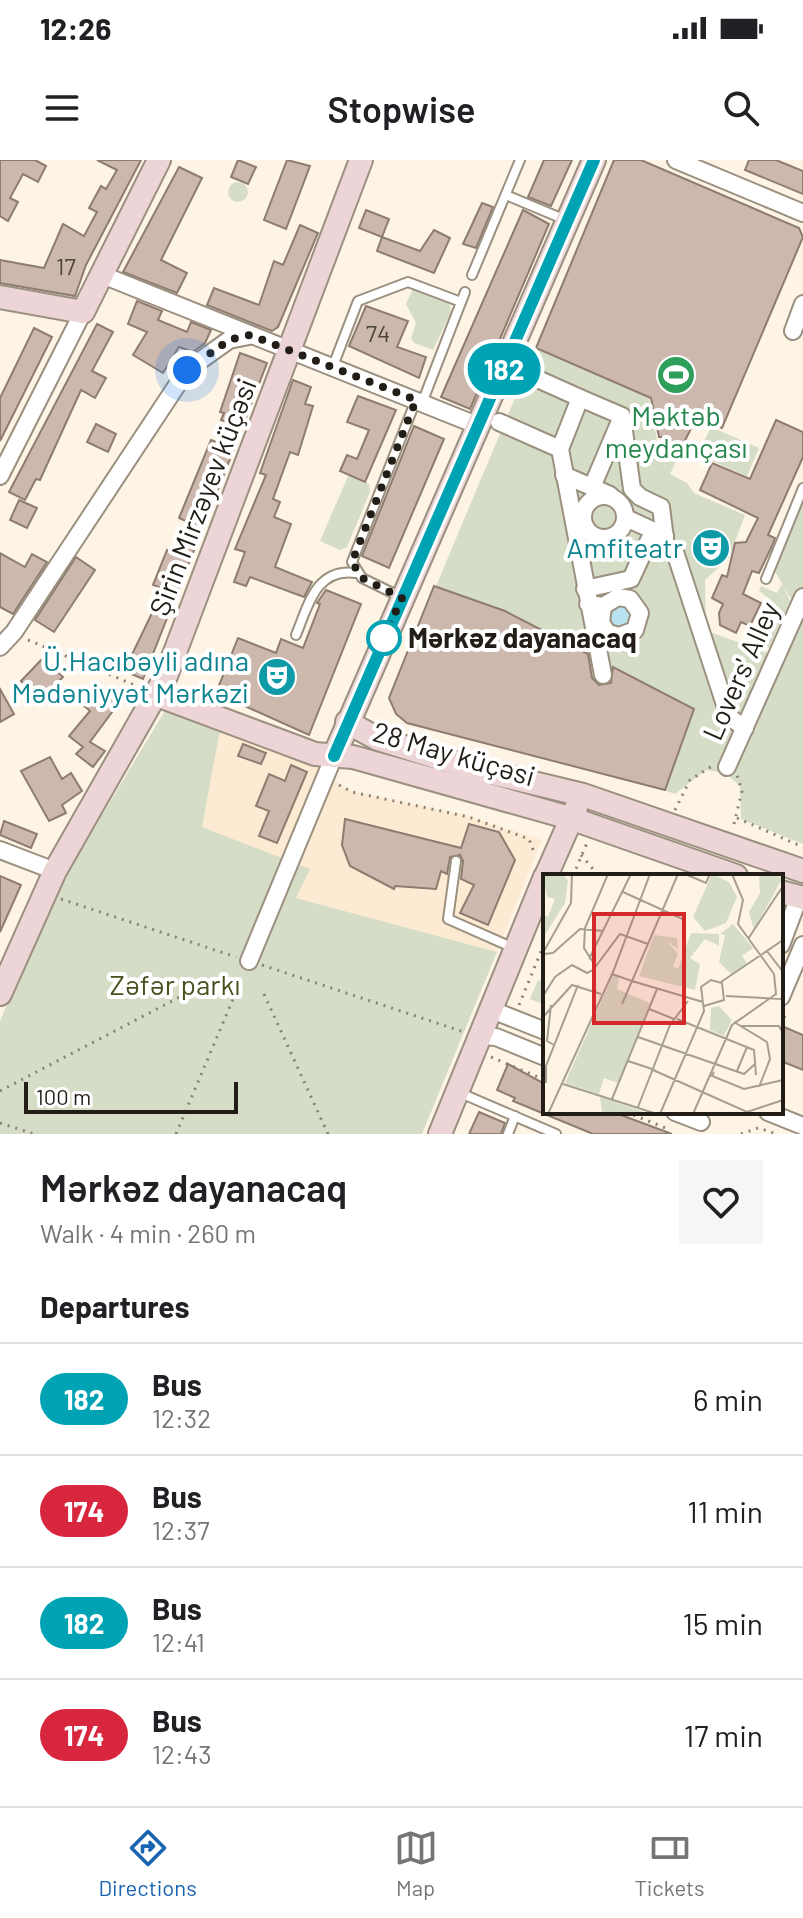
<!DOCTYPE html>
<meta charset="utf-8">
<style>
:root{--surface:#fff;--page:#f6f6f6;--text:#202124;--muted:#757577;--line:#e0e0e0;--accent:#1864b3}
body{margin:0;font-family:Barlow,sans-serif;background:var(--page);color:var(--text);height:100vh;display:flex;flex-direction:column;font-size:30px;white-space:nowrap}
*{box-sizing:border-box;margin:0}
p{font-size:26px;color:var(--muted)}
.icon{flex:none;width:44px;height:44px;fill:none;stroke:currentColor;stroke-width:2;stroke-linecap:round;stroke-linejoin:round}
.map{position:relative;height:974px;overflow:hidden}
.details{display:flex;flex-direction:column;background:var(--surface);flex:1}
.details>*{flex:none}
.badge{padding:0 16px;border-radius:26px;font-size:28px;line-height:52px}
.scale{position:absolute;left:24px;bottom:20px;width:214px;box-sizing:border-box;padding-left:8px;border:4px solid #221e17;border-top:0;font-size:22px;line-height:28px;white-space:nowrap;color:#221e17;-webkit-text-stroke:6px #fff;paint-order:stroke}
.you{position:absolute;width:40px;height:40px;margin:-20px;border:6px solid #fff;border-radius:50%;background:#1a73e8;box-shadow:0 0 0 12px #1a73e833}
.map>.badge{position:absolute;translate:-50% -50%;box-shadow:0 0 0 4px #fff}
h2{padding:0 40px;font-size:30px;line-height:72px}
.round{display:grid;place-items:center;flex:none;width:84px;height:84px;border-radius:0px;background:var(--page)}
.head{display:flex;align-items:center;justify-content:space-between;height:136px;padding:0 40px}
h1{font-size:38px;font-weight:600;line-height:60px}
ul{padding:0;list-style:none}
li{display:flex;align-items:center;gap:24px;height:112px;padding:0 40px;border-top:2px solid var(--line)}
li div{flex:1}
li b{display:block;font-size:30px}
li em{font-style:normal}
li .badge{min-width:88px;font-weight:700;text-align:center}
.status{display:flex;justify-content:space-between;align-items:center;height:56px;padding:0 40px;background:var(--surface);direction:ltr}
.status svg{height:22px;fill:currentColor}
header{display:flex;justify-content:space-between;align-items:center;height:104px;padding:0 40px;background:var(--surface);font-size:36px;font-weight:600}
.tab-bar{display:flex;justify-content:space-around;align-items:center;height:112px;border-top:2px solid var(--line);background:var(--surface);font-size:22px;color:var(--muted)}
.tab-bar a{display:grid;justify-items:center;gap:4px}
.tab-bar .active{color:var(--accent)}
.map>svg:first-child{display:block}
.built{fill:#fcebd2}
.green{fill:#d6ddc6}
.water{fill:#b8e2ef;stroke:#8ba7ae;stroke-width:2}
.building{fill:#cdb8ad;stroke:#8f7c71;stroke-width:2}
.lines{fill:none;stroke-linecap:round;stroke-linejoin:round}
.lane-casing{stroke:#9b907f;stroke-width:12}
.street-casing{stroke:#9b907f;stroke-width:20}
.secondary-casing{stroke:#9b907f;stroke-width:26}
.path{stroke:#888177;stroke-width:3;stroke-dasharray:2 6;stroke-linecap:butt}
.lane{stroke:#fff;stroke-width:8}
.street{stroke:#fff;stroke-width:16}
.secondary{stroke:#edd4d6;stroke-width:22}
.line-casing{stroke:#fff;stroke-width:18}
.line{stroke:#00a3b4;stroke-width:12}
.walk{stroke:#221e17;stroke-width:8;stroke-dasharray:0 14.4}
.stop-dot{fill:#fff;stroke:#00a3b4;stroke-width:4}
.labels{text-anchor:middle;stroke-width:8;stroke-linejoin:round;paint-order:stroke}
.number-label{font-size:24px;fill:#4d443c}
.leisure-label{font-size:28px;fill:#27864d;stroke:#fff}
.street-label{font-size:28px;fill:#221e17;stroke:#fff}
.culture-label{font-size:28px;fill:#0d838f;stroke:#fff;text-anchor:end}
.stop-label{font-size:28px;font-weight:bold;fill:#221e17;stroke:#fff;text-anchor:start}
.park-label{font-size:28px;fill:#46531f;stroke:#fff}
.inset-road{fill:none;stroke:#a69e93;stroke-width:2}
.view{fill:#d62828;fill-opacity:0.15;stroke:#d62828;stroke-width:4}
.inset-edge{fill:none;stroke:#221e17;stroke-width:4}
</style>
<div class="status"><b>12:26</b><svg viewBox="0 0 49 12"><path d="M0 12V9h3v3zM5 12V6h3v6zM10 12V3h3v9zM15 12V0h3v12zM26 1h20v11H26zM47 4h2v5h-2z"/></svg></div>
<header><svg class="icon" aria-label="menu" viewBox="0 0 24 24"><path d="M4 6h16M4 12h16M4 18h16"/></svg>Stopwise<svg class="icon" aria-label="search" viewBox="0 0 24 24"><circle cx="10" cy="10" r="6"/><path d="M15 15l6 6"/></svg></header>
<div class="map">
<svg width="803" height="974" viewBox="0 0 803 974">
<rect width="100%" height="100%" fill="#fef4e5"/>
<path class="built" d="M 221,565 L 309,602 L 351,631 L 466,655 L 542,680 L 497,792 L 296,738 L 310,710 L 202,667 Z"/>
<g class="green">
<circle cx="238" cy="32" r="10"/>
<path d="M 413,129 L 450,144 L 451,152 L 433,190 L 414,183 L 411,178 L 416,163 L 406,144 Z"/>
<path d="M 536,188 L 649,237 L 658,286 L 679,295 L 670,314 L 687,323 L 694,333 L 745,355 L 729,398 L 705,420 L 706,463 L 710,472 L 771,494 L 792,441 L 783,426 L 790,441 L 769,488 L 752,475 L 771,440 L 759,431 L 761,426 L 777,433 L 782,424 L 772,406 L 803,330 L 803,684 L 741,659 L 740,626 L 725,613 L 706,610 L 675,634 L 611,612 L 407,563 L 396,554 L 389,538 Z"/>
<path d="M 711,267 L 759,288 L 747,316 L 697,295 Z"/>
<path d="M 349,314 L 369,324 L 370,332 L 347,387 L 340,390 L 320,381 Z"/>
<path d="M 169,544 L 221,565 L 202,667 L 310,709 L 296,738 L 497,792 L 422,974 L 0,974 L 0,861 L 47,746 Z"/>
<path d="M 538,820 L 545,823 L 545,845 L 530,839 Z"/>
</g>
<circle class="water" cx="620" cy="456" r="12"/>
<g class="building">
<path d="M 0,0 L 35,0 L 46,6 L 38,22 L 23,14 L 10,38 L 18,42 L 8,61 L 0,56 Z"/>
<path d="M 97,0 L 141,0 L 86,105 L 75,136 L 0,123 L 0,100 L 44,108 L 63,64 L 84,76 L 97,52 L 89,48 L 101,26 L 106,29 L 117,10 Z"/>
<path d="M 238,0 L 256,7 L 248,24 L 231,17 Z"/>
<path d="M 287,0 L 310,6 L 286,69 L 264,60 Z"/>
<path d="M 544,0 L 572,0 L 551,46 L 528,37 Z"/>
<path d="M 614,0 L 641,0 L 799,68 L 803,77 L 722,268 L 697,257 L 679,292 L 670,289 L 665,277 L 659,277 L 651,238 L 536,188 Z"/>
<path d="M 749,0 L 776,0 L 803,11 L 803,34 L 745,10 Z"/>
<path d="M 179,7 L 202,18 L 161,100 L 187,113 L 177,133 L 123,112 Z"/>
<path d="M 482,43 L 493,47 L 476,88 L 463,84 Z"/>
<path d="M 366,50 L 389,59 L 382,77 L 359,68 Z"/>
<path d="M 523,50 L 549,64 L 470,249 L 441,237 Z"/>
<path d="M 300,65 L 318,73 L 278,167 L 272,171 L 207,145 L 214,128 L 259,145 L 274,101 L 283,105 Z"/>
<path d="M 434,70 L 450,78 L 434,113 L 377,91 L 382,77 L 420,91 Z"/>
<path d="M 137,141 L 162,151 L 158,160 L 187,172 L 191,162 L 211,170 L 205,183 L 193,192 L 179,187 L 163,213 L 133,195 L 147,172 L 128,164 Z"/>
<path d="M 366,146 L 408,161 L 397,187 L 426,197 L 419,218 L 349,186 Z"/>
<path d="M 97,164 L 113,172 L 92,211 L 106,218 L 95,238 L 81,230 L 40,320 L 36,319 L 25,340 L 9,332 Z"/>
<path d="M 34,168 L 52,177 L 0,281 L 0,238 Z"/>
<path d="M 240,193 L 267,203 L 242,268 L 221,260 L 224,253 L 220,252 Z"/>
<path d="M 293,220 L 311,227 L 305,244 L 313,246 L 298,295 L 290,292 L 273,339 L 280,342 L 274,357 L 291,364 L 275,407 L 312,422 L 304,437 L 250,417 L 246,426 L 234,422 L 245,392 L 235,389 L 266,315 L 260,313 Z"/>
<path d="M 358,236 L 396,250 L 365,322 L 340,311 L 347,295 L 357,299 L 369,270 L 347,262 Z"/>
<path d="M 776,260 L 803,272 L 803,297 L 768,375 L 775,378 L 772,386 L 759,413 L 752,411 L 743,434 L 761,443 L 750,466 L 741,462 L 736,473 L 720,465 L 719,453 L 723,444 L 712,438 L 722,415 L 727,417 L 735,383 L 746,382 L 758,358 L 700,330 L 712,303 L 750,319 Z"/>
<path d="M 96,264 L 116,274 L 108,292 L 87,282 Z"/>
<path d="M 414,266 L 444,279 L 389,408 L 362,396 Z"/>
<path d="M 211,280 L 234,289 L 143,519 L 124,511 L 154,449 L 150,448 L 159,427 L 153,425 L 167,390 L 175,393 L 188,362 L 179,358 Z"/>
<path d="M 19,340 L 37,348 L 27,368 L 10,360 Z"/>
<path d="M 0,393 L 25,407 L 32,394 L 47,402 L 13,454 L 0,447 Z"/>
<path d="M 76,397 L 95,410 L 54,472 L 35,460 Z"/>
<path d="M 434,426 L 505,451 L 588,494 L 592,518 L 599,525 L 611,523 L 613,507 L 694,549 L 665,630 L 407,563 L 396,554 L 389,538 Z"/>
<path d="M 326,430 L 361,444 L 309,575 L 216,533 L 238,478 L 276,493 L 281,479 L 303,488 L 320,444 L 317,443 Z"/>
<path d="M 43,498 L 63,517 L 41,540 L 21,521 Z"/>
<path d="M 96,526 L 118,544 L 90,582 L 105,591 L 93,607 L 76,594 L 83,587 L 69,576 L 90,551 L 82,544 Z"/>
<path d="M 0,529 L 14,554 L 0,562 Z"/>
<path d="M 243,584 L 266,593 L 261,604 L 238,596 Z"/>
<path d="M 50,597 L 62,619 L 71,613 L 82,631 L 62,645 L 66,653 L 49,661 L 21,611 Z"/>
<path d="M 291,605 L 307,612 L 277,683 L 259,676 L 269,651 L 256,646 L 269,614 L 285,621 Z"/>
<path d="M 345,659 L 461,688 L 469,664 L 499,672 L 515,700 L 488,765 L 460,753 L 474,725 L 461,719 L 463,701 L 460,695 L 450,697 L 447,714 L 441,711 L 436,729 L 395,726 L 394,729 L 350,706 L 342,685 Z"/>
<path d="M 4,661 L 37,674 L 31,688 L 0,675 Z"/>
<path d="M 0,716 L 21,725 L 0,772 Z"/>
<path d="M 784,867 L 803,875 L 803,910 L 781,901 Z"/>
<path d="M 508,904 L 545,924 L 545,952 L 613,952 L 672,974 L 593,974 L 513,941 L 515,938 L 497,930 Z"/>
<path d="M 479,952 L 505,963 L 501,974 L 469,974 Z"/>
</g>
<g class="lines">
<defs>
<g id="lane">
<path d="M 506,35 L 568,61"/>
<path d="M 472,115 L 520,0"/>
<path d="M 333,206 L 358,141 L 408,122 L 461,142"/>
<path d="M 422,243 L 465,132"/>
<path d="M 766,419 L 803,328"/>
<path d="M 401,437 L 362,418 L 352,402 L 416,240"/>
<path d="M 296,475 C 308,446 316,407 356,413"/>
<path d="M 456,701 L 448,759 L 516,789"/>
<path d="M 458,932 L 556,974"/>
<path d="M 508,974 L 515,956"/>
</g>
<g id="street">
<path d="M 676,0 L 803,53"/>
<path d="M 100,114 L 479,266"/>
<path d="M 793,171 L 803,144"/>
<path d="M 522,212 L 580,238 L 560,289 L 603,515"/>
<path d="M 580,238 L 622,256 L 632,329 L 640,337 L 661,347 L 666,387 L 649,380 L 631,419 L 585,429"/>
<path d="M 499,262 L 560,289"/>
<path d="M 564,315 L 610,335"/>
<path d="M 0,316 L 83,152"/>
<path d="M 592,327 L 621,259"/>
<circle cx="604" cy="357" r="21"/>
<path d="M 626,358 L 665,376"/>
<path d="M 666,387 L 675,392 L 729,557 L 745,568"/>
<path d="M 588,444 L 603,446 L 618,437 L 630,439 L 640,453 L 635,470 L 619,476 L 608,473 L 601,463 L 603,446"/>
<path d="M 0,487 L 14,472 L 187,210 L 229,180 L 249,176"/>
<path d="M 727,607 L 803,437"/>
<path d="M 0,690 L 55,711"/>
<path d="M 781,785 L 799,737"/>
<path d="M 249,801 L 334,596"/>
<path d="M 781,837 L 803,785"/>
<path d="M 492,850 L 545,871"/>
<path d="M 481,876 L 496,877 L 545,897"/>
<path d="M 675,952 L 701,962"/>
<path d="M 768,952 L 803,966"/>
</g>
<g id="secondary">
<path d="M 0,137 L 83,152 L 159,0"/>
<path d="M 157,535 L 315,594 L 353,597 L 570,658 L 736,716"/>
<path d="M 347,562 L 378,579 L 471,608 L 583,635 L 803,711"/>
<path d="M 334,596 L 594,0"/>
<path d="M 546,716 L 576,648"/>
<path d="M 781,732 L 803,738"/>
<path d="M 0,834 L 55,711 L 166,516 L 361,0"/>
<path d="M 440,974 L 545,717"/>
</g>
</defs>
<use href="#lane" class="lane-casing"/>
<use href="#street" class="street-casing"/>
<use href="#secondary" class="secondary-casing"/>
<g class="path">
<path d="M 28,480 L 139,527"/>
<path d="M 339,625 L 352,632 L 469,657 L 529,679 L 535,695"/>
<path d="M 675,650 L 690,620 L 712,606"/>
<path d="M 737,658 L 803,687"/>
<path d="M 734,664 L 742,631 L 737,615"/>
<path d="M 581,695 L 599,716"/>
<path d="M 573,716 L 587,683"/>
<path d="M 61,739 L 236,797"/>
<path d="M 262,805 L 464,872"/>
<path d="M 264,834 L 328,974"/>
<path d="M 519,845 L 545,782"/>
<path d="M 781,865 L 787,850"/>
<path d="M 491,897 L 545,920"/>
<path d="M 0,931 L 220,816"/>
<path d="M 626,952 L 668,969 L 666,974"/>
<path d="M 0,963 L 34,974"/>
<path d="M 176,974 L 236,832"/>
<path d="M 741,974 L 758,968 L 777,974"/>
</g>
<use href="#lane" class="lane"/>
<use href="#street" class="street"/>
<use href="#secondary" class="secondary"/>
</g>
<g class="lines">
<defs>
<path id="line" d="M 334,596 L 594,0"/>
</defs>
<use href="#line" class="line-casing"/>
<use href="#line" class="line"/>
<path class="walk" d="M 187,210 L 229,180 L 250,175 L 416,240 L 352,402 L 362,418 L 402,438 L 379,488 L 384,478"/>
</g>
<defs>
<symbol id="stadium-disc" viewBox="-11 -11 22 22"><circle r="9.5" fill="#2e9e5b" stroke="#fff"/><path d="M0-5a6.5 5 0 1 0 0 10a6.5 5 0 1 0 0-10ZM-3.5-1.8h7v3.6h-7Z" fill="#fff"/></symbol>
<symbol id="theatre-disc" viewBox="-11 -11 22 22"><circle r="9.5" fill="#0f9aa8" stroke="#fff"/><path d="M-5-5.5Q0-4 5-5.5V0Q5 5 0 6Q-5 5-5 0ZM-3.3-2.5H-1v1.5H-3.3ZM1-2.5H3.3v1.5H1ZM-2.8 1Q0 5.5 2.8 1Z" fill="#fff"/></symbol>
</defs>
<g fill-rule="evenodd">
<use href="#stadium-disc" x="654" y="193" width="44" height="44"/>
<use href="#theatre-disc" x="689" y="366" width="44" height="44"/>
<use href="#theatre-disc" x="255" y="495" width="44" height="44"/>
</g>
<circle class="stop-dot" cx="384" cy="478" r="16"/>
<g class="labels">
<g class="number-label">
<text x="66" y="115">17</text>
<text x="378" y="182">74</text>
</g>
<g class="leisure-label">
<text x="676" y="266">Məktəb<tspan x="676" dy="32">meydançası</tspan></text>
</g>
<g class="street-label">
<text transform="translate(203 337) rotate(-69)" y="10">Şirin Mirzəyev küçəsi</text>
<text transform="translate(741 511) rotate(-66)" y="10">Lovers' Alley</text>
<text transform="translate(454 594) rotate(16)" y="10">28 May küçəsi</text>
</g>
<g class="culture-label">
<text x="683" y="398">Amfiteatr</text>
<text x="249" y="511">Ü.Hacıbəyli adına<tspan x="249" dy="32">Mədəniyyət Mərkəzi</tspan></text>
</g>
<g class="stop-label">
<text x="408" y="488">Mərkəz dayanacaq</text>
</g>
<g class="park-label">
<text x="175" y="835">Zəfər parkı</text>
</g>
</g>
<g transform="translate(543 714)">
<rect width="240" height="240" fill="#fef4e5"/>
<path d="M 0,0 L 20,0 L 25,7 L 22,29 L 0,64 L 0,41 L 5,43 L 12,25 L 4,23 ZM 169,0 L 186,8 L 194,23 L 183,49 L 162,57 L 150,43 ZM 216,0 L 240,3 L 211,56 L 206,38 L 217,19 ZM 190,50 L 210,74 L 199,82 L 204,89 L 189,101 L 176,88 L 182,61 L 176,60 L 176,72 L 162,65 L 147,84 L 157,90 L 152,116 L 96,102 L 111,61 L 134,64 L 135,75 L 124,67 L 135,80 L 130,92 L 135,95 L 148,59 L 177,60 ZM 70,101 L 76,103 L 74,115 L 107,129 L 75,209 L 61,204 L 56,220 L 22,209 ZM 176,132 L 189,146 L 181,162 L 167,156 L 168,134 ZM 57,223 L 101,238 L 59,238 Z" fill="#d6ddc6"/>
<path class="inset-road" d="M 135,0 L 89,107 L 160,128M 142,0 L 163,9 L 167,0M 80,18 L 142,46 L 140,59M 205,65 L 240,12M 224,77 L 240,98M 0,80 L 10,79 L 37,55 L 61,57M 46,85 L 88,0M 53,93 L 41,74 L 42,54 L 65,0M 0,95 L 1,77 L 28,29 L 29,0M 69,100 L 89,107 L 79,130M 178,108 L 240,66M 0,122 L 12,103 L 29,91 L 44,99 L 50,96 L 77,60 L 105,70M 183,122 L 240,125M 8,131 L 4,167 L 11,171M 106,135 L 131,145M 0,143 L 29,111 L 58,120M 134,145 L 211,176 L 213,201M 191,148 L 224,168 L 227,185 L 216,213M 196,152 L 236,152 L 240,159M 95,163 L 201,200 L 213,189M 85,187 L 112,196M 110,196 L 204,238 L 240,226M 194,197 L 204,173M 171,198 L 169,202 L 201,215 L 240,206M 3,209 L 3,192 L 35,111M 20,210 L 114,240M 69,225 L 114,115M 95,233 L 127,151 L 145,127M 5,240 L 70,98 L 107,0M 117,240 L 161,137 L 158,113 L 168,106 L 179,109 L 181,126 L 161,132M 150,240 L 189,151 L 233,120 L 231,100 L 195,50 L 200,26 L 189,0"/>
<path class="view" d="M 51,40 L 141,40 L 141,149 L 51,149 Z"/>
<rect width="240" height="240" class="inset-edge"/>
</g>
</svg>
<div class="scale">100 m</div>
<div class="you" style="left:187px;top:210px"></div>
<b class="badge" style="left:504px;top:209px;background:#00a3b4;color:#fff">182</b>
</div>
<section class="details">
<div class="head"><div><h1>Mərkəz dayanacaq</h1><p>Walk · 4 min · 260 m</p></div><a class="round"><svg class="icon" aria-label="heart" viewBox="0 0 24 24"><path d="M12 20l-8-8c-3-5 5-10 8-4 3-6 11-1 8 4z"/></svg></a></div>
<h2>Departures</h2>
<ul>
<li><span class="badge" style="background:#00a3b4;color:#fff">182</span><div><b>Bus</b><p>12:32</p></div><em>6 min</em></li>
<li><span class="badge" style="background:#d7263d;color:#fff">174</span><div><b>Bus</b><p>12:37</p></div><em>11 min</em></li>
<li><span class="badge" style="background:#00a3b4;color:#fff">182</span><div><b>Bus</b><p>12:41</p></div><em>15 min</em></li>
<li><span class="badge" style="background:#d7263d;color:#fff">174</span><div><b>Bus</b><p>12:43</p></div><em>17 min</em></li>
</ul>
</section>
<nav class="tab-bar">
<a class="active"><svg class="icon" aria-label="directions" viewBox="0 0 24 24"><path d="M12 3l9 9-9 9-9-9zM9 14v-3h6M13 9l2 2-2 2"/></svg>Directions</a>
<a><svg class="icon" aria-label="map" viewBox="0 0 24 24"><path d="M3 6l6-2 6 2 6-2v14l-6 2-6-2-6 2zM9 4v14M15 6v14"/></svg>Map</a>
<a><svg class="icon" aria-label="tickets" viewBox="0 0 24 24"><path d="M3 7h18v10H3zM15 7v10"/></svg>Tickets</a>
</nav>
